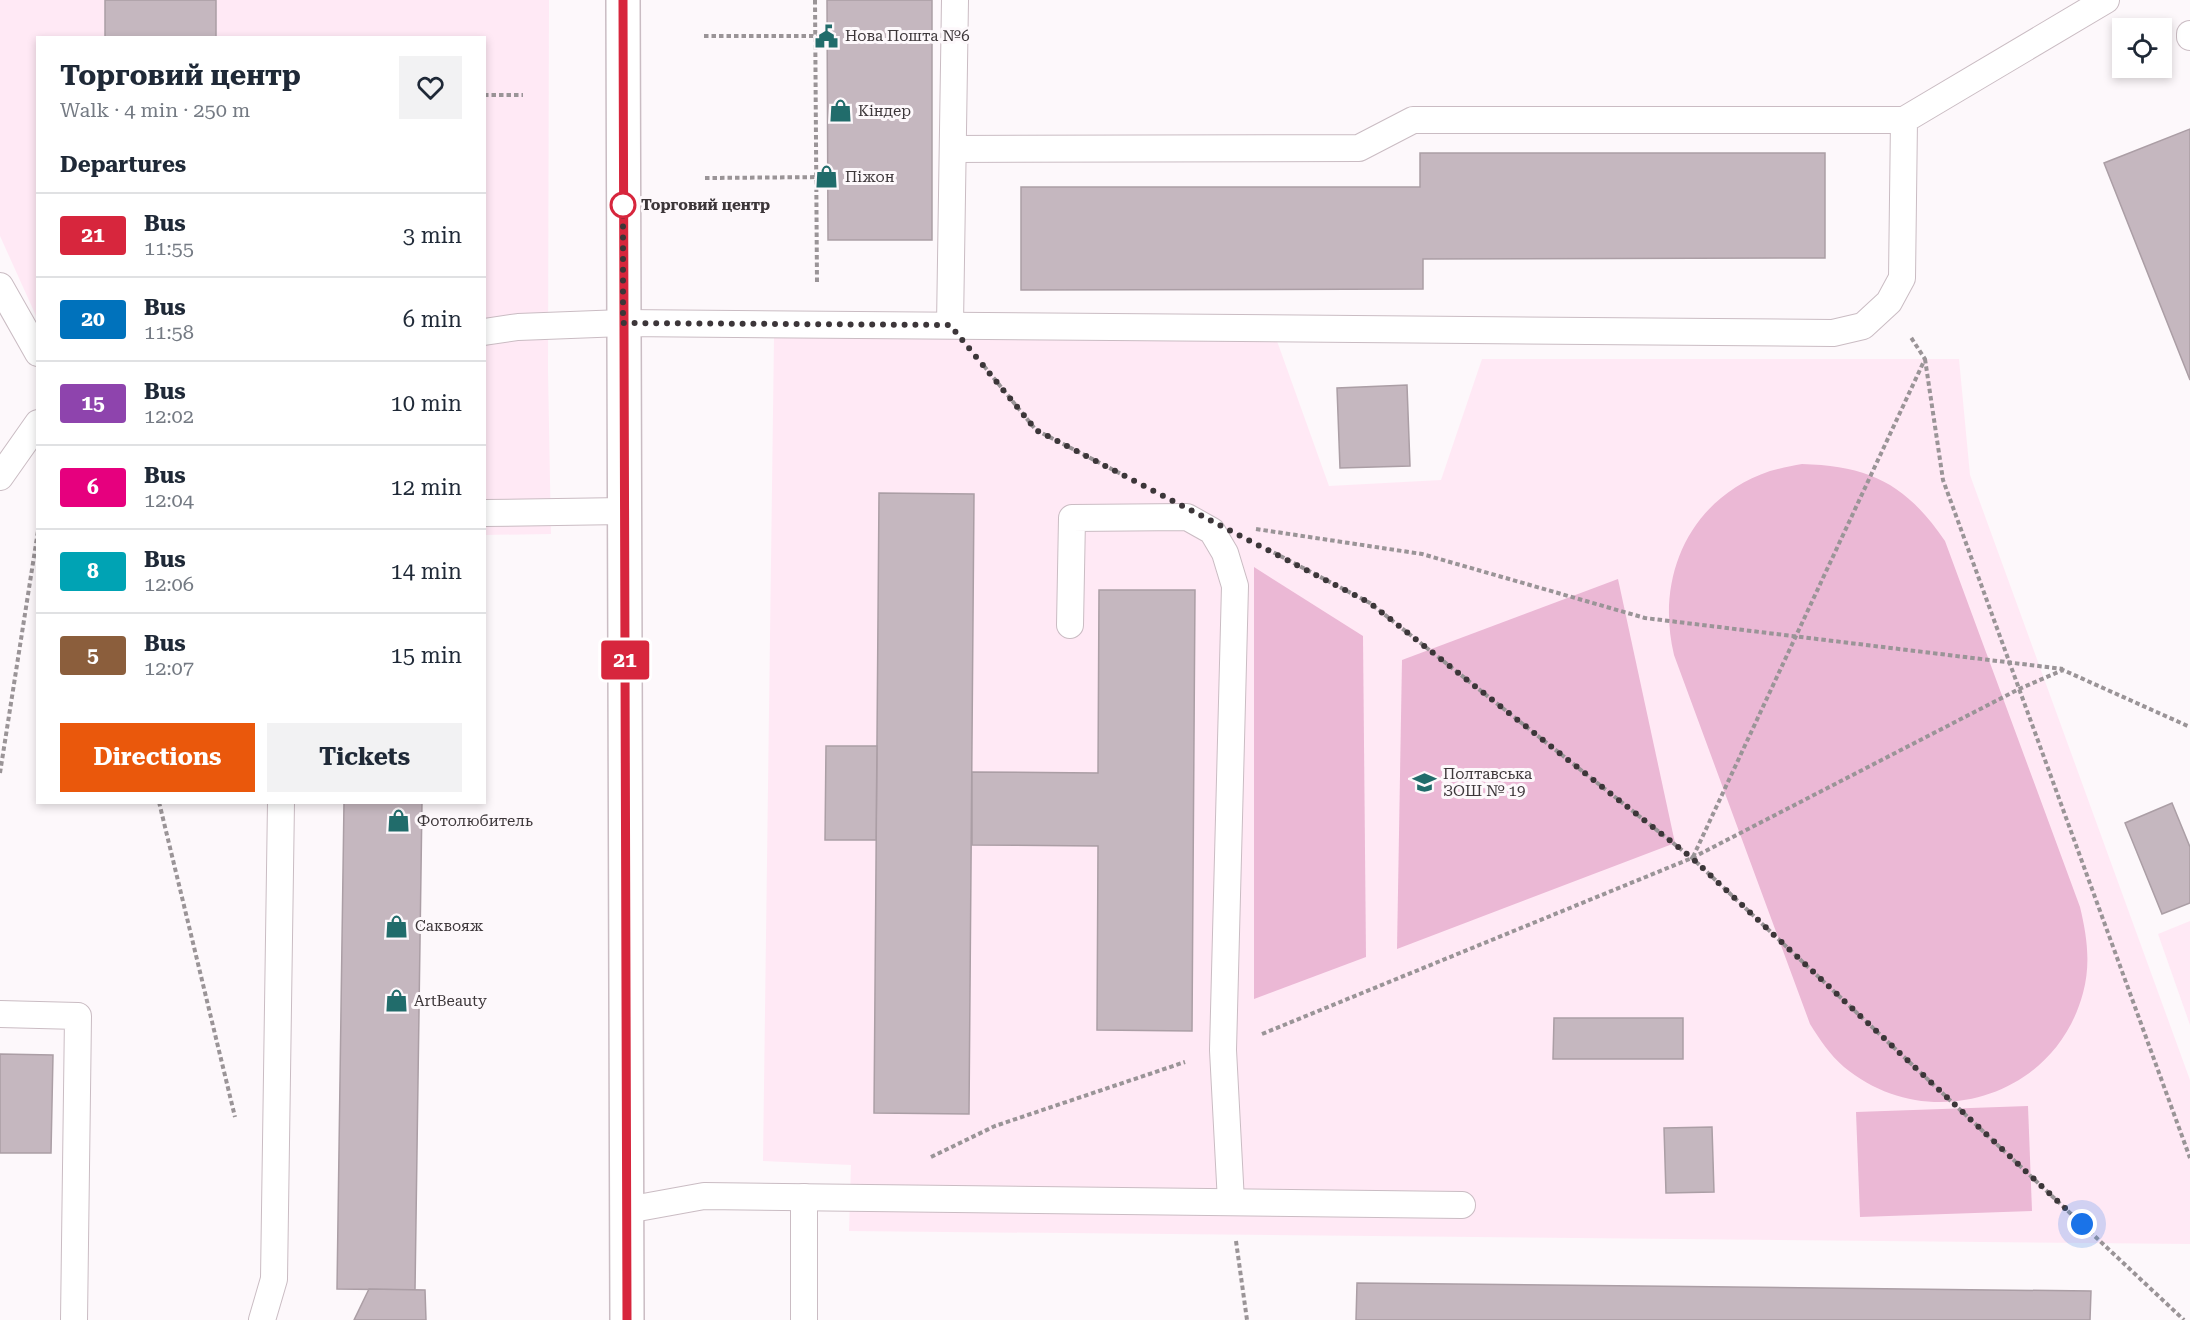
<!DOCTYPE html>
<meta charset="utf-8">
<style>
:root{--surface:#fff;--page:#f2f2f3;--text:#1f2937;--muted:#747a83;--line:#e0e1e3;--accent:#ea580c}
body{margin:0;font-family:"Roboto Serif",serif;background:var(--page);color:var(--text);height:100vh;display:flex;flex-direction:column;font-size:22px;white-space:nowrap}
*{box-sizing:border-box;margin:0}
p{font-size:20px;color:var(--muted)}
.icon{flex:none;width:33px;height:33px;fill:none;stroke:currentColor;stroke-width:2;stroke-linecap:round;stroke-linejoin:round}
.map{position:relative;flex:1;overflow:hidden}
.panel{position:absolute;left:36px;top:36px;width:450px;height:768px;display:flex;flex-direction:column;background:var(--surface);border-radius:0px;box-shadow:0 3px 9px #0003}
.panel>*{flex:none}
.badge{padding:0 12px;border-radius:4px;font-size:21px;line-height:39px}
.buttons{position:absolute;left:2112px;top:18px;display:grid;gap:12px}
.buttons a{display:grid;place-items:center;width:60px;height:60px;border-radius:0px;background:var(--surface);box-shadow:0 3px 9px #0003;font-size:30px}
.you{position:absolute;width:30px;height:30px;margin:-15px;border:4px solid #fff;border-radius:50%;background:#1a73e8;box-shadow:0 0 0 9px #1a73e833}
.map>.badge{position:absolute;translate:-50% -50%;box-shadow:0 0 0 3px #fff}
h2{padding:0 24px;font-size:22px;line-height:54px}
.round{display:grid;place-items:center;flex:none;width:63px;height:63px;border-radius:0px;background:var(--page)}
.headline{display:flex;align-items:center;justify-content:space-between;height:102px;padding:0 24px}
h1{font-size:28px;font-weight:700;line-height:45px}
.button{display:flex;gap:12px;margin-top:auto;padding:12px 24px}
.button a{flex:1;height:69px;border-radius:0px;background:var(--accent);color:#fff;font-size:24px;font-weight:700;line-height:69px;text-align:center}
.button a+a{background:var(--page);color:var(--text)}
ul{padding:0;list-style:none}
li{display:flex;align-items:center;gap:18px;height:84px;padding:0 24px;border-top:2px solid var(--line)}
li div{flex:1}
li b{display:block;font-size:22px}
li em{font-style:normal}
li .badge{min-width:66px;font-weight:700;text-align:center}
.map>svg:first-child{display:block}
.built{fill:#ffe9f5}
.green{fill:#ebb8d5}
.building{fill:#c5b7bf;stroke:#ab9ea5;stroke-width:1.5}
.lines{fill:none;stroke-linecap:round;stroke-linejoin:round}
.service-casing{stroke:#cabcc3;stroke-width:28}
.secondary-casing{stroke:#cabcc3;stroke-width:36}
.path{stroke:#9a9497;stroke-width:4;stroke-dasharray:4.5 3;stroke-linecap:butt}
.service{stroke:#fff;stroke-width:26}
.secondary{stroke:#fff;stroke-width:33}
.line-casing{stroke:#fff;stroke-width:14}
.line{stroke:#d7263d;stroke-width:9}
.walk{stroke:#3c3639;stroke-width:6;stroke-dasharray:0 10.8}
.stop-dot{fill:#fff;stroke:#d7263d;stroke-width:3}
.labels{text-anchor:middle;stroke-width:6;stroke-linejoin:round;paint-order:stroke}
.poi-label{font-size:15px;fill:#3c3639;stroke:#fdf8fb;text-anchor:start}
.stop-label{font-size:15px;font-weight:bold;fill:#3c3639;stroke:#fdf8fb;text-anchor:start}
</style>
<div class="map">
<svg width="2190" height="1320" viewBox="0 0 2190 1320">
<rect width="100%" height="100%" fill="#fdf8fb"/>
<g class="built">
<path d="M 0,0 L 549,0 L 548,371 L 551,534 L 485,535 L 484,38 L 38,38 L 37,318 L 0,236 Z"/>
<path d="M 774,337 L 1277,341 L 1329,486 L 1441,480 L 1482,359 L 1959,359 L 1970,475 L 2190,1080 L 2190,1244 L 849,1231 L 851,1165 L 763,1161 Z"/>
<path d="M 2190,921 L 2190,1025 L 2158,934 Z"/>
</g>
<g class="green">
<path d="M 1802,464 C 1870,466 1906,484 1945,541 L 2080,907 C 2087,936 2091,964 2083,993 C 2055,1099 1927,1136 1844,1067 C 1830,1055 1820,1040 1810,1024 L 1674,655 C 1655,576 1690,498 1770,471 C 1780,468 1792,466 1802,464 Z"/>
<path d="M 1254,567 L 1363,636 L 1366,957 L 1254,999 Z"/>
<path d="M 1618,579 L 1675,843 L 1397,949 L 1402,660 Z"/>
<path d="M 2028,1106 L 2032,1211 L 1860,1217 L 1856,1112 Z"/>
</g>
<g class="building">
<rect x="105" y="0" width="111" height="38"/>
<path d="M 827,0 L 932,0 L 932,240 L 828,240 Z"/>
<path d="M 2190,129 L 2190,380 L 2104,163 Z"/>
<path d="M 1420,153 L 1825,153 L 1825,258 L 1423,259 L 1423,289 L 1021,290 L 1021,187 L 1420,187 Z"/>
<path d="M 1407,385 L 1410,466 L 1340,468 L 1337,388 Z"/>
<path d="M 879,493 L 974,494 L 969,1114 L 874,1113 Z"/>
<path d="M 1099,590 L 1195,590 L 1192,1031 L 1097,1030 L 1098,846 L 972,845 L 972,772 L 1098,773 Z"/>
<path d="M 826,746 L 877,746 L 876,840 L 825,840 Z"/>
<path d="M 344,802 L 422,802 L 415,1290 L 337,1289 Z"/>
<path d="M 2172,803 L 2190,847 L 2190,903 L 2162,914 L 2125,823 Z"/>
<path d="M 1554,1018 L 1683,1018 L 1683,1059 L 1553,1059 Z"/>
<path d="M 0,1054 L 53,1055 L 51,1153 L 0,1153 Z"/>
<path d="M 1712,1127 L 1714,1192 L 1666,1193 L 1664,1128 Z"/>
<path d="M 1357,1283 L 2091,1291 L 2090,1320 L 1356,1320 Z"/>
<path d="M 369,1289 L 425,1290 L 426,1320 L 354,1320 Z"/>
</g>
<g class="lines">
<defs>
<g id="service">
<path d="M 2190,34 L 2190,37"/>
<path d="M 953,149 L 1359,148 L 1413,120 L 1904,120"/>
<path d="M 0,286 L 38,353"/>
<path d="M 950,325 L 955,0"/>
<path d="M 484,332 L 518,327 L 623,323 L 1833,333 L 1863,326 L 1889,302 L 1902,278 L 1904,120 L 2106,0"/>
<path d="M 0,477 L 38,423"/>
<path d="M 484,513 L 624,511"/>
<path d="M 1070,625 L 1072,518 L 1187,517 L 1212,531 L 1225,553 L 1235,586 L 1223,1050 L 1231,1202"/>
<path d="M 0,1014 L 78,1016 L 74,1320"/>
<path d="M 804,1197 L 804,1320"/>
<path d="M 627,1210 L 704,1196 L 1462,1205"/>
<path d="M 262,1320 L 274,1279 L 281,802"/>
</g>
<path id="secondary" d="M 623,0 L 627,1320"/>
</defs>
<use href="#service" class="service-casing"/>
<use href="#secondary" class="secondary-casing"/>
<g class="path">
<path d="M 815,0 L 817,284"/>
<path d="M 704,36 L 827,36"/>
<path d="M 484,95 L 523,95"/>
<path d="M 705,178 L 827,177"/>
<path d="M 1925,359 L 1943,480 L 2190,1158"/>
<path d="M 984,366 L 1036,430 L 1127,477"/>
<path d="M 1256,529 L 1422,554 L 1645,618 L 2063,669"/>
<path d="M 1267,549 L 1370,603 L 1692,858 L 2184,1320"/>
<path d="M 0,773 L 38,531"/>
<path d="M 159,802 L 235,1117"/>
<path d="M 1693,857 L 1925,359 L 1910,336"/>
<path d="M 1262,1034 L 1692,858 L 2019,689 L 2063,670 L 2190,727"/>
<path d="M 931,1157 L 995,1126 L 1185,1062"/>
<path d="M 1236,1241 L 1247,1320"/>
</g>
<use href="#service" class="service"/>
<use href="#secondary" class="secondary"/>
</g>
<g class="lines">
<defs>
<path id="line" d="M 623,0 L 627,1320"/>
</defs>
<use href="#line" class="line-casing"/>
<use href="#line" class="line"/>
<path class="walk" d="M 623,205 L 623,323 L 950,325 L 1036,430 L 1370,603 L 1692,858 L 2082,1224"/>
</g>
<defs>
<symbol id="civic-bare" viewBox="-9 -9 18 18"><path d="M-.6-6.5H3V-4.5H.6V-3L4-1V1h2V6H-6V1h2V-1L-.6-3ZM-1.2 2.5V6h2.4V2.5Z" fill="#216c6b" stroke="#fdf8fb" stroke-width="2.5" paint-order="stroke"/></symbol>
<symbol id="shop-bare" viewBox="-9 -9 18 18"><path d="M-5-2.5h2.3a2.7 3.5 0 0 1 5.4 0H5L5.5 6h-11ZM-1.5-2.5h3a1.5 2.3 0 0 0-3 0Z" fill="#216c6b" stroke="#fdf8fb" stroke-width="2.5" paint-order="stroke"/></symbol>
<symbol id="school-bare" viewBox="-9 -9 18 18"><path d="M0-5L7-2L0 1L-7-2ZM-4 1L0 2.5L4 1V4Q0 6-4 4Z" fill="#216c6b" stroke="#fdf8fb" stroke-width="2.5" paint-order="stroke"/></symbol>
</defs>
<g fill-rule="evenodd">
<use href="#civic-bare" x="810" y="20" width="33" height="33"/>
<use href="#shop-bare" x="824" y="94" width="33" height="33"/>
<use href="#shop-bare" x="810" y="160" width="33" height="33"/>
<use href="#school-bare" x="1408" y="766" width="33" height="33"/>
<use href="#shop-bare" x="382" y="804" width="33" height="33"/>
<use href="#shop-bare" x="380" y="910" width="33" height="33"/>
<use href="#shop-bare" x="380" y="984" width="33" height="33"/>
</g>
<circle class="stop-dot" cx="623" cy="205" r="12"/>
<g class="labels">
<g class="poi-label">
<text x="845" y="41">Нова Пошта №6</text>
<text x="858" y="116">Кіндер</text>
<text x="845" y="182">Піжон</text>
<text x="1443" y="779">Полтавська<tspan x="1443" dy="17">ЗОШ № 19</tspan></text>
<text x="417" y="826">Фотолюбитель</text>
<text x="415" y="931">Саквояж</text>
<text x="414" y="1006">ArtBeauty</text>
</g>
<g class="stop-label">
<text x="641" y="210">Торговий центр</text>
</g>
</g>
</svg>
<div class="buttons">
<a><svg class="icon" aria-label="locate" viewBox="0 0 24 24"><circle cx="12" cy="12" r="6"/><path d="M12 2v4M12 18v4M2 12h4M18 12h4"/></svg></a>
</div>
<div class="you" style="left:2082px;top:1224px"></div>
<b class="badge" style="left:625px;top:660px;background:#d7263d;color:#fff">21</b>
<section class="panel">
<div class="headline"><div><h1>Торговий центр</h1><p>Walk · 4 min · 250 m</p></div><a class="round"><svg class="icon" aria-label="heart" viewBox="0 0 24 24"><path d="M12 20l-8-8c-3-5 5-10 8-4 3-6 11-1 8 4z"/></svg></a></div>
<h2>Departures</h2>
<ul>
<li><span class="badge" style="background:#d7263d;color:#fff">21</span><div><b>Bus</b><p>11:55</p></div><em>3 min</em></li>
<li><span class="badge" style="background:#0072bc;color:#fff">20</span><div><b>Bus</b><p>11:58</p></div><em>6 min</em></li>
<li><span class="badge" style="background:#8e44ad;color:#fff">15</span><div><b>Bus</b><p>12:02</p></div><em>10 min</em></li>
<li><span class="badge" style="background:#e6007e;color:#fff">6</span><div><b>Bus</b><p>12:04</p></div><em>12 min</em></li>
<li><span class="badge" style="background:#00a3b4;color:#fff">8</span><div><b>Bus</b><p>12:06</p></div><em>14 min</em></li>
<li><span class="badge" style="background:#8b5e3c;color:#fff">5</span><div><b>Bus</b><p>12:07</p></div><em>15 min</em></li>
</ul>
<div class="button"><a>Directions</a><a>Tickets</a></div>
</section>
</div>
